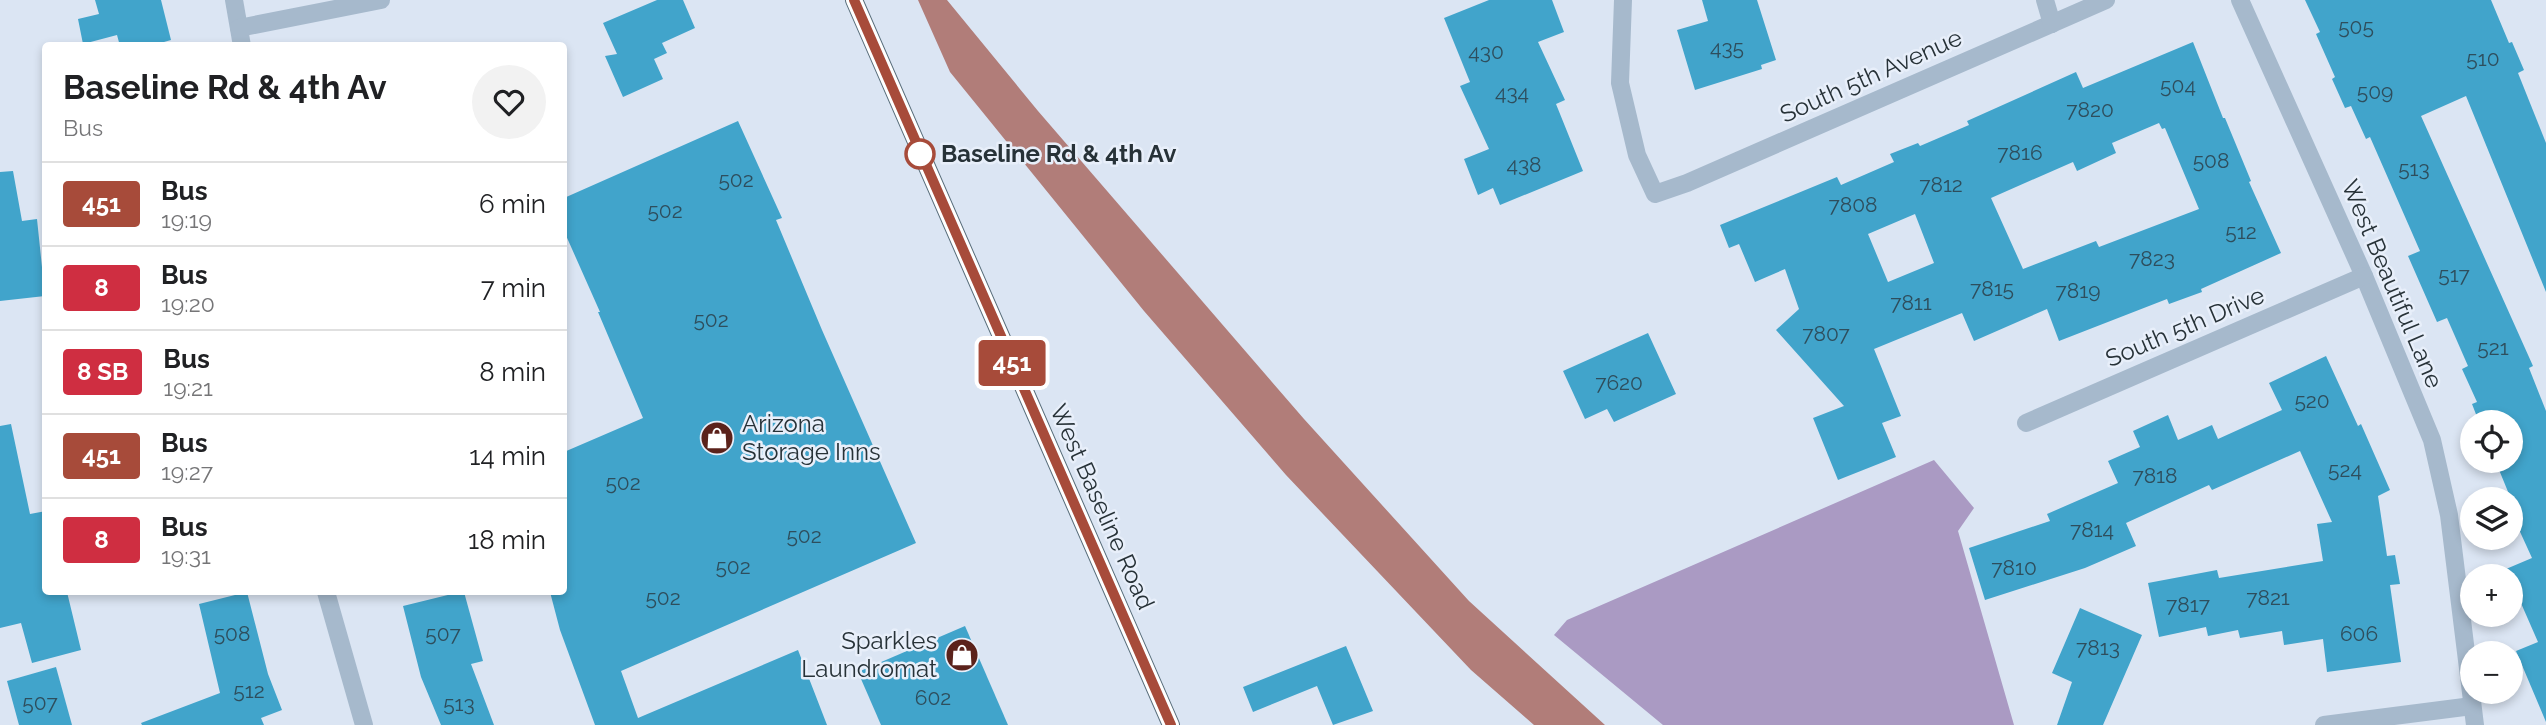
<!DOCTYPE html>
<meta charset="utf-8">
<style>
:root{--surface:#fff;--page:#f2f2f2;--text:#202124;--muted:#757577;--line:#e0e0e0}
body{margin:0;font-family:Raleway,sans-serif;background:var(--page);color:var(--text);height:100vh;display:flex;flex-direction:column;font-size:26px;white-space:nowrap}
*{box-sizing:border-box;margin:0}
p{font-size:23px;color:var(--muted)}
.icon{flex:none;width:38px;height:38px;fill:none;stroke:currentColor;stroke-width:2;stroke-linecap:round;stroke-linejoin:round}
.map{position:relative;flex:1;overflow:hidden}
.side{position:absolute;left:42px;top:42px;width:525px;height:553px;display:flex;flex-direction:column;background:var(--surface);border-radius:7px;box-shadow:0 4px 10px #0003}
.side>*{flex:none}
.badge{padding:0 14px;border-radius:5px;font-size:24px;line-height:46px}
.fabs{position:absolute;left:2460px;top:410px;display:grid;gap:14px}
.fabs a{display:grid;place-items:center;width:63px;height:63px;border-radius:50%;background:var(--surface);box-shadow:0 4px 10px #0003;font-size:35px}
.map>.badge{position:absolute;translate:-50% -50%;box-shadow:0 0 0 4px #fff}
.round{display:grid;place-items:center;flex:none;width:74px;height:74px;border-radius:37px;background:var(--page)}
.summary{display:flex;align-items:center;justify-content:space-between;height:119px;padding:0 21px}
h1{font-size:33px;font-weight:700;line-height:52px}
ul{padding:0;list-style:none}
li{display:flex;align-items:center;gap:21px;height:84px;padding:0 21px;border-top:2px solid var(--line)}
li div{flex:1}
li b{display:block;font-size:26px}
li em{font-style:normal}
li .badge{min-width:77px;font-weight:700;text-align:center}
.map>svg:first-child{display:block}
.green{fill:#aa9ac3}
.water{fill:#b17d79}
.building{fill:#41a4cb;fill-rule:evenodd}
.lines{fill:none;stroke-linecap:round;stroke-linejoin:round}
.minor{stroke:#a6b9cc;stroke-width:18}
.major{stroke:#586d7a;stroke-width:18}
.line-casing{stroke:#fff;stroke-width:16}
.line{stroke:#a74b3a;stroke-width:10}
.stop-dot{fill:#fff;stroke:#a74b3a;stroke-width:3.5}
.labels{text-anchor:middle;stroke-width:5;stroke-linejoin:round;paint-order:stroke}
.number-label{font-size:21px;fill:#2e4e5d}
.street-label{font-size:24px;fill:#273238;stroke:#e8effa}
.stop-label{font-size:24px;font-weight:bold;fill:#273238;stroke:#e8effa;text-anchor:start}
.poi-label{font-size:24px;fill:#273238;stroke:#e8effa;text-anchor:start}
</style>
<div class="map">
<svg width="2546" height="725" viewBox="0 0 2546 725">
<rect width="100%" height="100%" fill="#dbe5f3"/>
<path class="green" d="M 1934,460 L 1974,508 L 1958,531 L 2014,725 L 1663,725 L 1554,635 L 1567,620 Z"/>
<path class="water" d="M 918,0 L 947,0 L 1038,111 L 1304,419 L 1469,601 L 1605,725 L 1534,725 L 1471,670 L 1286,475 L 1144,311 L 950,72 Z"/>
<g class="building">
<path d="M 95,0 L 161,0 L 171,40 L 150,46 L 120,46 L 117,35 L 83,44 L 78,19 L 99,14 Z"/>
<path d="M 657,0 L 683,0 L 695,28 L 662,43 L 667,53 L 654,59 L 663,79 L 623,97 L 605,56 L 617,54 L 603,23 Z"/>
<path d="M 1489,0 L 1552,0 L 1564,32 L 1538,42 L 1565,100 L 1556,104 L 1583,171 L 1500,205 L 1493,188 L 1478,195 L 1464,159 L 1489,149 L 1460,86 L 1470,82 L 1444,18 Z"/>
<path d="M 1702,0 L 1757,0 L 1776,60 L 1761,65 L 1762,69 L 1695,90 L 1677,30 L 1708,21 Z"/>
<path d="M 2305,0 L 2491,0 L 2509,43 L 2512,42 L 2524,70 L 2518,73 L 2546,143 L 2546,292 L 2466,96 L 2421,116 L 2533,366 L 2529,368 L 2546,411 L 2546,722 L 2516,651 L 2538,642 L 2506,569 L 2532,558 L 2516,523 L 2520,521 L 2495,460 L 2511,460 L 2511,422 L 2479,422 L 2472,404 L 2477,402 L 2462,369 L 2468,366 L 2447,318 L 2437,322 L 2408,256 L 2420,251 L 2370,137 L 2366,139 L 2351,106 L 2345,108 L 2332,79 L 2335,77 L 2316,34 L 2320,32 Z"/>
<path d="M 2193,42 L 2223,118 L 2225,118 L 2251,181 L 2249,182 L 2281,253 L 2201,289 L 2202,292 L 2169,304 L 2167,299 L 2059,341 L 2047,309 L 1974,341 L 1962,313 L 1874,349 L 1901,416 L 1882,423 L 1896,457 L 1838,480 L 1813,418 L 1844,406 L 1776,330 L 1799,309 L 1785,269 L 1755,282 L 1739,244 L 1729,248 L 1720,225 L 1837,177 L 1841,185 L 1894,162 L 1890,154 L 1918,143 L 1920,146 L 1969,125 L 1967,121 L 2076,72 L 2083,88 ZM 2159,123 L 2162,129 L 2165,128 L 2199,209 L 2099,247 L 2096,241 L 2023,269 L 1991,198 L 2073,162 L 2077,171 L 2116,153 L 2112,143 ZM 1915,214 L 1934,263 L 1888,282 L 1868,234 Z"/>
<path d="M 738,121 L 782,218 L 776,220 L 822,330 L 916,543 L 621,671 L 638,718 L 798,650 L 827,725 L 595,725 L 560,630 L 550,592 L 564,592 L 564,452 L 643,418 L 598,312 L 600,312 L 564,231 L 564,198 Z"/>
<path d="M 13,171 L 22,221 L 37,219 L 45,296 L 0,301 L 0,172 Z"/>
<path d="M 1648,333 L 1676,394 L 1614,422 L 1607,409 L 1585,419 L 1563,371 Z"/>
<path d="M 2326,356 L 2358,426 L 2361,424 L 2390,490 L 2378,496 L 2387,556 L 2395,555 L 2400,584 L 2390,585 L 2401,662 L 2327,672 L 2323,639 L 2284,645 L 2282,631 L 2240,638 L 2238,630 L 2208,636 L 2206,627 L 2159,637 L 2148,583 L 2217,570 L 2219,578 L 2323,561 L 2317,524 L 2332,522 L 2300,451 L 2212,490 L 2209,485 L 2126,523 L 2136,546 L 2085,568 L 1985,600 L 1969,548 L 2050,521 L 2047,514 L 2118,483 L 2108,461 L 2140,447 L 2133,431 L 2168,415 L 2178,440 L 2212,425 L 2218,439 L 2282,410 L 2269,383 Z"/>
<path d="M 11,424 L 30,514 L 46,511 L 46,592 L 67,592 L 81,650 L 32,663 L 21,623 L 0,628 L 0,426 Z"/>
<path d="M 247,592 L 268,674 L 282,710 L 261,718 L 264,725 L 142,725 L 141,723 L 220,693 L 199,604 Z"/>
<path d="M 460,592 L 464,592 L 483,661 L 471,664 L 494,725 L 441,725 L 421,677 L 403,606 Z"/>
<path d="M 2080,608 L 2142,635 L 2103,725 L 2057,725 L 2072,682 L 2052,673 Z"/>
<path d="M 965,626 L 1008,725 L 881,725 L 858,672 Z"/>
<path d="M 1346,646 L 1373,711 L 1333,725 L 1317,686 L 1253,712 L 1243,687 Z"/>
<path d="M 56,667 L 72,725 L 19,725 L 7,681 Z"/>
</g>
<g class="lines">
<g class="minor">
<path d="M 234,0 L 242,46"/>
<path d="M 1623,0 L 1620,83 L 1637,155 L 1655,194 L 1687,183 L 2106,0"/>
<path d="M 2045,0 L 2052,24"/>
<path d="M 2240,0 L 2364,276 L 2432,440 L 2449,515 L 2475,725"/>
<path d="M 239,28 L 381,0"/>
<path d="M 2026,423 L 2364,276"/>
<path d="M 326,592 L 364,725"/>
<path d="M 2324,725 L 2472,706"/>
</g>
<path class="major" d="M 854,0 L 1171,725"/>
</g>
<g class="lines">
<defs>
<path id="line" d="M 854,0 L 1171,725"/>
</defs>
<use href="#line" class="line-casing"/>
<use href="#line" class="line"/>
</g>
<defs>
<symbol id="shop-disc" viewBox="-11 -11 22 22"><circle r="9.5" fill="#5b221b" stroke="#e8effa"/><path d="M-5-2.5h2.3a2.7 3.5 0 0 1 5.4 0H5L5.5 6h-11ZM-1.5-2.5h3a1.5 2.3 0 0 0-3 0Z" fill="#fff"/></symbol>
</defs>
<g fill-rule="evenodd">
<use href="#shop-disc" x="698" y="419" width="38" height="38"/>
<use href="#shop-disc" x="943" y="636" width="38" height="38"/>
</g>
<circle class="stop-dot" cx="920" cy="154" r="14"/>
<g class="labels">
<g class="number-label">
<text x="2356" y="34">505</text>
<text x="1727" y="55">435</text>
<text x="1486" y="59">430</text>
<text x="2483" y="66">510</text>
<text x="2178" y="93">504</text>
<text x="2375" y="99">509</text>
<text x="1512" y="100">434</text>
<text x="2090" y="117">7820</text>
<text x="2020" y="160">7816</text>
<text x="2211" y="168">508</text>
<text x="1524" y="172">438</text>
<text x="2414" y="176">513</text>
<text x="736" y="187">502</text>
<text x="1941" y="192">7812</text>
<text x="1853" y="212">7808</text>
<text x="665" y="218">502</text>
<text x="2241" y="239">512</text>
<text x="2152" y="266">7823</text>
<text x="2454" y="282">517</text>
<text x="1992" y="296">7815</text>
<text x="2078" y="298">7819</text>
<text x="1911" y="310">7811</text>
<text x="711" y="327">502</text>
<text x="1826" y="341">7807</text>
<text x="2493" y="355">521</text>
<text x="1619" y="390">7620</text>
<text x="2312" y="408">520</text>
<text x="2345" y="477">524</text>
<text x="2155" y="483">7818</text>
<text x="623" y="490">502</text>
<text x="2092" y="537">7814</text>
<text x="804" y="543">502</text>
<text x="733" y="574">502</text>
<text x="2014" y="575">7810</text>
<text x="663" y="605">502</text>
<text x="2268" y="605">7821</text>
<text x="2188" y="612">7817</text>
<text x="232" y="641">508</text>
<text x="443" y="641">507</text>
<text x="2359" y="641">606</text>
<text x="2098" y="655">7813</text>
<text x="249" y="698">512</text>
<text x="933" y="705">602</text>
<text x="40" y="710">507</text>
<text x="459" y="711">513</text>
</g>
<g class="street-label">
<text transform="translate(1871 76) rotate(-24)" y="8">South 5th Avenue</text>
<text transform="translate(2392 284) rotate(67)" y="8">West Beautiful Lane</text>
<text transform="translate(2185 327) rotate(-23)" y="8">South 5th Drive</text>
<text transform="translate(1102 507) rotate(66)" y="8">West Baseline Road</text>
</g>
<g class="stop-label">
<text x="941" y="162">Baseline Rd &amp; 4th Av</text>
</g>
<g class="poi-label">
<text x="742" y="432">Arizona<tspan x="742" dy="28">Storage Inns</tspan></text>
<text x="937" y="649" text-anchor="end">Sparkles<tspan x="937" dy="28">Laundromat</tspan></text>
</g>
</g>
</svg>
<div class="fabs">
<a><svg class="icon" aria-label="locate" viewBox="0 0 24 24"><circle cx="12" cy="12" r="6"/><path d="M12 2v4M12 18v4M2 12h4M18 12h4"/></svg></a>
<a><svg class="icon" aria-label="layers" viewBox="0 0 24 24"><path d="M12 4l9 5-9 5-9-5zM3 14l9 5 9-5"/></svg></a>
<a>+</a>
<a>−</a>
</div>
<b class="badge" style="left:1012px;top:363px;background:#a74b3a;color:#fff">451</b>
<section class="side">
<div class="summary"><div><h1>Baseline Rd &amp; 4th Av</h1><p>Bus</p></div><a class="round"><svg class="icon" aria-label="heart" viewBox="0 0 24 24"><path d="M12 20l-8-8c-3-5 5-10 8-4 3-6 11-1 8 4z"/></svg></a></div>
<ul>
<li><span class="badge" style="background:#a74b3a;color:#fff">451</span><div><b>Bus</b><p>19:19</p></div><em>6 min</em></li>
<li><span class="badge" style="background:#cf2e41;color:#fff">8</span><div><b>Bus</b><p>19:20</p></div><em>7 min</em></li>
<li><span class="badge" style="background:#cf2e41;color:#fff">8 SB</span><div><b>Bus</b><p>19:21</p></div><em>8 min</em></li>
<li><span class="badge" style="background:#a74b3a;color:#fff">451</span><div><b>Bus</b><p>19:27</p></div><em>14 min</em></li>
<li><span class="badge" style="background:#cf2e41;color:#fff">8</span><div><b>Bus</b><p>19:31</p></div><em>18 min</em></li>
</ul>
</section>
</div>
